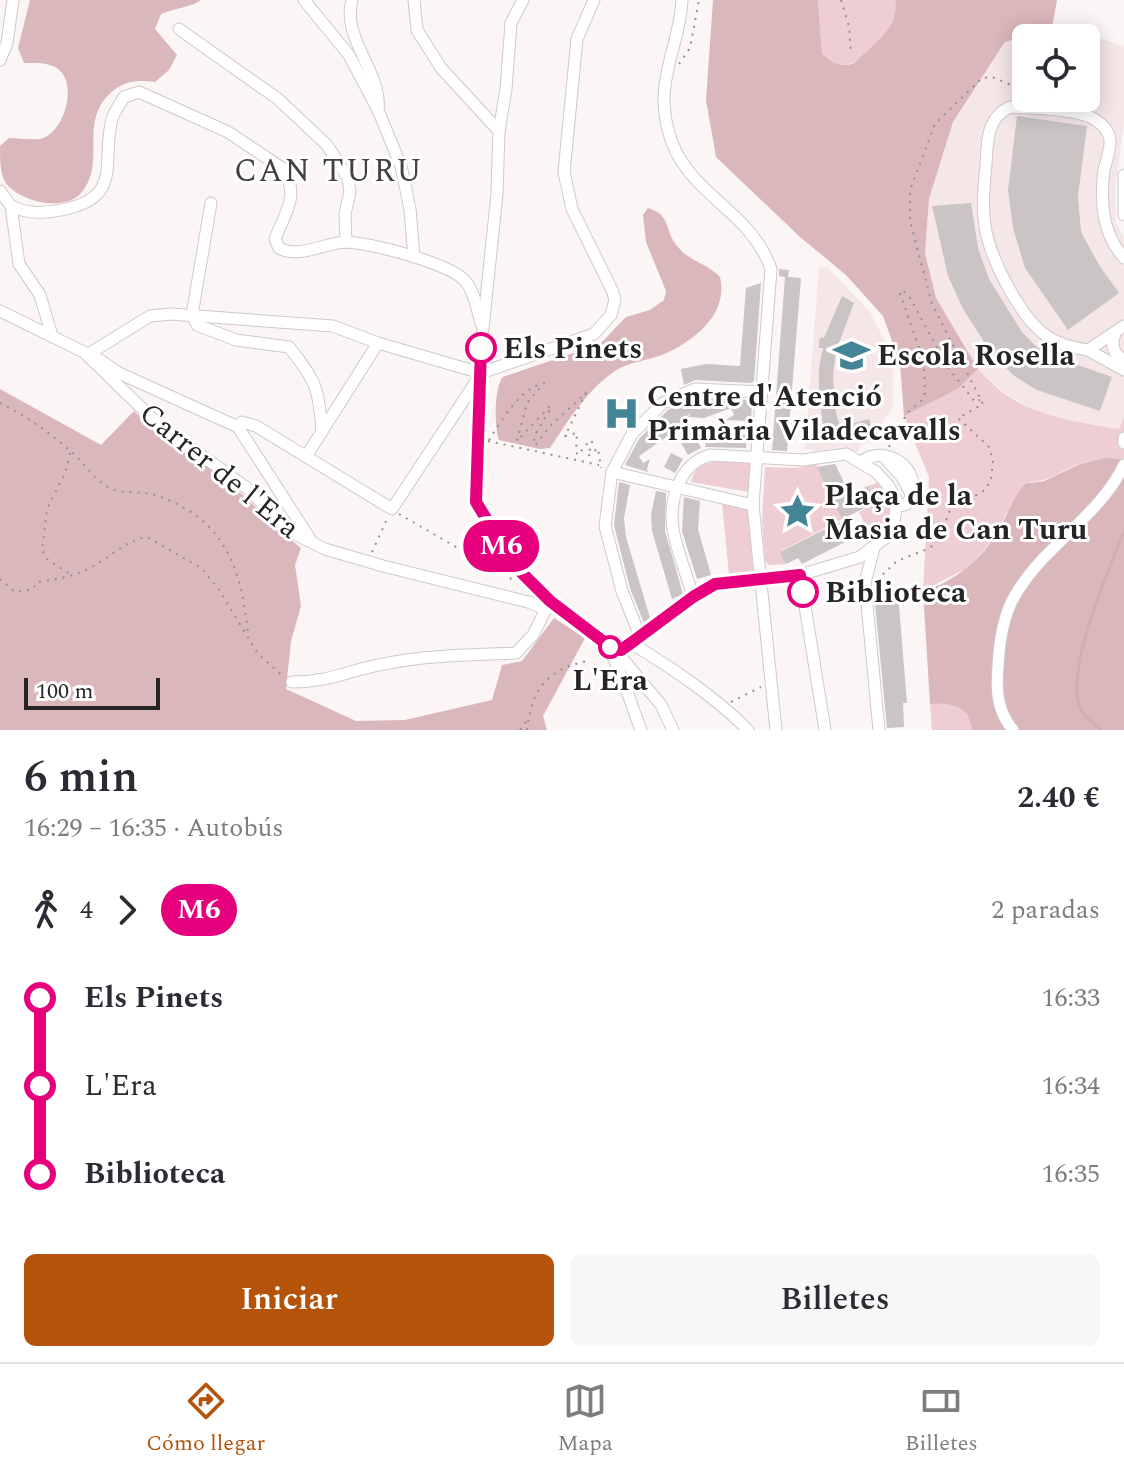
<!DOCTYPE html>
<html lang="es">
<meta charset="utf-8">
<style>
:root{--surface:#fff;--page:#f7f7f7;--text:#2b2b33;--muted:#7c7c81;--line:#e1e1e2;--accent:#b45309}
body{margin:0;font-family:Spectral,serif;background:var(--page);color:var(--text);height:100vh;display:flex;flex-direction:column;font-size:30px;white-space:nowrap}
*{box-sizing:border-box;margin:0}
p{font-size:26px;color:var(--muted)}
.icon{flex:none;width:44px;height:44px;fill:none;stroke:currentColor;stroke-width:2;stroke-linecap:round;stroke-linejoin:round}
.map{position:relative;height:730px;overflow:hidden}
.sheet{display:flex;flex-direction:column;background:var(--surface);flex:1}
.sheet>*{flex:none}
.badge{padding:0 16px;border-radius:26px;font-size:28px;line-height:52px}
.buttons{position:absolute;left:1012px;top:24px;display:grid;gap:16px}
.buttons a{display:grid;place-items:center;width:88px;height:88px;border-radius:12px;background:var(--surface);box-shadow:0 4px 20px #0003;font-size:40px}
.scale{position:absolute;left:24px;bottom:20px;width:136px;box-sizing:border-box;padding-left:8px;border:4px solid #262424;border-top:0;font-size:22px;line-height:28px;white-space:nowrap;color:#262424;-webkit-text-stroke:6px #fff;paint-order:stroke}
.map>.badge{position:absolute;translate:-50% -50%;box-shadow:0 0 0 4px #fff}
.legs{display:flex;align-items:center;gap:12px;height:88px;padding:0 24px;font-size:26px}
.legs p{margin-inline-start:auto}
.head{display:flex;align-items:center;justify-content:space-between;height:136px;padding:0 24px}
h1{font-size:44px;font-weight:600;line-height:60px}
.action{display:flex;gap:16px;margin-top:auto;padding:16px 24px}
.action a{flex:1;height:92px;border-radius:12px;background:var(--accent);color:#fff;font-size:32px;font-weight:600;line-height:92px;text-align:center}
.action a+a{background:var(--page);color:var(--text)}
ul{padding:0 24px;list-style:none}
li{display:flex;align-items:center;gap:28px;height:88px;font-size:30px}
li i{display:grid;place-items:center;width:12px;height:100%;margin:0 10px;background:currentColor}
li i::after{content:'';width:20px;height:20px;margin:-10px;border:6px solid;border-radius:50%;background:var(--surface)}
li p{margin-inline-start:auto}
li:first-child i{background:linear-gradient(#0000 50%,currentColor 0)}
li:last-child i{background:linear-gradient(currentColor 50%,#0000 0)}
.menu{display:flex;justify-content:space-around;align-items:center;height:112px;border-top:2px solid var(--line);background:var(--surface);font-size:22px;color:var(--muted)}
.menu a{display:grid;justify-items:center;gap:4px}
.menu .current{color:var(--accent)}
.map>svg:first-child{display:block}
.built{fill:#f5e6e8;fill-rule:evenodd}
.green{fill:#eeced2}
.forest{fill:#dab7bb}
.lines{fill:none;stroke-linecap:round;stroke-linejoin:round}
.stream{stroke:#d1aeb2;stroke-width:3}
.building{fill:#cac4c5}
.minor-casing{stroke:#cfc9ca;stroke-width:13}
.path{stroke:#959191;stroke-width:2;stroke-dasharray:2 6;stroke-linecap:butt}
.minor{stroke:#fff;stroke-width:11}
.line-1-casing{stroke:#fff;stroke-width:18}
.line-1{stroke:#e6007e;stroke-width:12}
.stop-1-dot{fill:#fff;stroke:#e6007e;stroke-width:4}
.labels{text-anchor:middle;stroke-width:6;stroke-linejoin:round;paint-order:stroke}
.stop-label{font-size:30px;font-weight:bold;fill:#262424;stroke:#fff;text-anchor:start}
.poi-label{font-size:30px;font-weight:bold;fill:#262424;stroke:#fff;text-anchor:start}
.street-label{font-size:30px;fill:#262424;stroke:#fff}
.neighbourhood-label{font-size:32px;letter-spacing:2px;fill:#464141;stroke:#fff}
</style>
<div class="map">
<svg width="1124" height="730" viewBox="0 0 1124 730">
<rect width="100%" height="100%" fill="#fbf5f6"/>
<g class="built">
<path d="M 1052,28 L 1077,31 L 1124,46 L 1124,123 L 1115,189 L 1116,223 L 1124,238 L 1124,417 L 1119,429 L 1068,421 L 1037,411 L 1005,394 L 978,369 L 936,298 L 925,253 L 929,199 L 953,122 L 1006,42 ZM 1026,38 L 1086,38 L 1086,98 L 1026,98 Z"/>
<path d="M 819,267 L 828,268 L 870,312 L 887,345 L 893,365 L 893,408 L 884,419 L 879,437 L 862,445 L 857,452 L 843,447 L 812,452 L 812,449 L 805,449 Z"/>
</g>
<g class="green">
<path d="M 818,0 L 895,0 C 896,7 896,12 894,19 C 889,33 859,66 844,65 C 835,65 828,59 822,53 Z"/>
<path d="M 978,369 C 987,378 996,388 1006,395 C 1040,417 1080,423 1119,429 L 1124,417 L 1124,459 C 1108,458 1095,459 1079,464 C 1062,470 1050,481 1031,482 L 1008,511 L 992,541 L 974,561 L 965,569 L 923,591 L 929,477 L 904,416 L 958,389 Z"/>
<path d="M 726,461 L 750,463 L 748,492 L 691,482 C 695,463 709,462 726,461 Z"/>
<path d="M 816,464 L 844,518 L 781,551 L 786,564 L 769,565 L 765,561 L 762,521 L 765,467 L 796,468 Z"/>
<path d="M 879,482 C 897,502 890,523 873,541 L 859,512 L 876,502 L 868,486 Z"/>
<path d="M 722,503 L 749,510 L 753,572 L 729,575 Z"/>
<path d="M 949,703 C 963,706 972,716 972,730 L 932,730 L 930,704 Z"/>
</g>
<g class="forest">
<path d="M 30,0 L 201,0 C 190,8 174,8 161,14 L 155,29 L 177,55 L 169,70 L 155,82 C 139,80 127,80 114,90 C 76,120 108,161 82,192 C 65,213 19,202 5,182 C 0,173 0,158 0,146 L 9,138 C 18,138 31,140 40,139 C 65,134 80,80 55,67 C 45,62 35,63 24,63 L 18,48 Z"/>
<path d="M 713,0 L 818,0 L 822,53 C 828,59 835,65 844,65 C 854,66 858,59 865,53 C 881,38 899,24 895,0 L 1057,0 L 1052,28 L 1005,42 L 953,122 L 929,199 L 925,253 L 936,298 L 978,369 L 958,389 L 904,416 L 900,363 L 883,316 L 846,275 L 800,237 L 716,157 L 706,100 Z"/>
<path d="M 648,208 C 673,216 663,230 678,247 C 689,261 708,264 720,277 C 728,310 701,335 673,350 C 655,360 632,360 615,371 C 587,390 568,421 550,448 L 540,449 L 499,440 C 494,427 494,387 503,377 L 600,344 L 626,317 L 650,310 L 664,300 L 666,291 L 646,242 L 643,215 Z"/>
<path d="M 0,389 L 101,445 L 134,411 L 162,439 L 217,470 L 280,531 L 301,548 L 295,565 L 301,606 L 291,641 L 286,689 L 356,721 L 405,720 L 492,700 L 502,665 L 522,661 L 554,618 L 585,638 L 543,716 L 547,730 L 0,730 Z"/>
<path d="M 1105,458 L 1124,459 L 1124,730 L 972,730 C 970,705 951,703 930,704 L 923,591 C 952,583 982,559 997,533 C 1007,516 1012,499 1025,484 L 1044,481 L 1080,464 Z"/>
</g>
<g class="lines">
<path class="stream" d="M 1101,730 C 1095,725 1087,719 1082,712 C 1061,678 1109,568 1124,532"/>
</g>
<g class="building">
<path d="M 1017,116 L 1087,126 L 1078,196 L 1081,232 L 1099,265 L 1119,293 L 1068,330 L 1025,268 L 1013,228 L 1008,190 Z"/>
<path d="M 971,203 L 978,248 L 989,279 L 1022,332 L 1037,347 L 1052,356 L 1112,377 L 1100,411 L 1037,390 L 1013,375 L 990,351 L 963,309 L 948,276 L 932,206 Z"/>
<path d="M 779,269 L 789,270 L 788,277 L 801,278 L 787,451 L 772,450 L 785,277 L 779,276 Z"/>
<path d="M 761,283 L 754,381 L 751,383 L 695,380 L 684,385 L 681,369 L 706,364 L 740,366 L 746,288 Z"/>
<path d="M 842,296 L 854,303 L 836,351 L 833,376 L 835,409 L 840,427 L 869,419 L 873,430 L 833,441 L 831,432 L 826,434 L 823,426 L 819,392 L 819,367 L 823,348 L 819,348 L 819,341 L 821,337 L 824,338 Z"/>
<path d="M 697,398 L 752,400 L 751,421 L 726,420 L 734,415 L 731,408 L 704,418 L 688,417 L 691,412 L 665,438 L 639,456 L 643,463 L 650,459 L 647,469 L 648,472 L 625,465 L 639,439 L 668,410 Z"/>
<path d="M 707,431 L 747,435 L 746,448 L 705,447 Z"/>
<path d="M 695,436 L 701,448 L 688,455 L 681,443 Z"/>
<path d="M 671,453 L 683,459 L 675,473 L 664,467 Z"/>
<path d="M 835,464 L 850,494 L 868,486 L 877,502 L 842,519 L 817,467 Z"/>
<path d="M 619,482 L 630,485 L 624,518 L 626,537 L 650,618 L 644,623 L 630,588 L 614,525 Z"/>
<path d="M 656,491 L 666,493 L 665,531 L 683,594 L 672,599 L 652,531 L 651,515 Z"/>
<path d="M 684,497 L 700,501 L 698,529 L 711,575 L 697,579 L 682,531 Z"/>
<path d="M 839,522 L 849,540 L 802,564 L 798,558 L 786,564 L 780,552 Z"/>
<path d="M 874,593 L 898,593 L 907,703 L 903,703 L 904,727 L 887,728 Z"/>
</g>
<g class="lines">
<defs>
<g id="minor">
<path d="M 304,0 L 349,55 L 378,110 L 401,166 L 410,209 L 414,257"/>
<path d="M 352,0 C 341,38 382,72 378,109"/>
<path d="M 414,0 L 417,30 L 441,68 L 499,131"/>
<path d="M 523,0 L 511,23 L 506,89 L 499,131 L 497,194 L 481,347 L 476,502 L 515,566 L 550,601 L 613,649"/>
<path d="M 682,0 C 681,32 665,64 664,97 C 664,192 747,199 771,269 L 753,505 L 776,730"/>
<path d="M 179,29 L 278,99 L 327,145 L 348,178 L 350,192 L 345,214 L 346,242"/>
<path d="M 0,60 L 7,43 L 13,0"/>
<path d="M 1124,175 L 1124,215"/>
<path d="M 0,191 L 11,206 L 19,264 L 40,295 L 52,336"/>
<path d="M 211,203 L 192,315 L 197,325 L 236,340 L 289,347 C 316,381 319,388 322,431"/>
<path d="M 11,206 C 30,215 46,213 66,209 C 123,196 101,162 112,119 C 114,112 120,104 124,97 L 139,92 L 228,132 L 282,168 C 301,194 285,213 275,239 L 279,248 C 298,259 325,243 345,242 C 368,242 453,264 466,282 C 475,293 477,310 481,323"/>
<path d="M 1124,258 C 1102,233 1100,202 1104,170 C 1106,161 1111,149 1110,140 C 1109,129 1099,121 1090,117 C 1067,108 1035,109 1010,107 C 987,117 987,142 986,165 C 984,185 982,206 985,226 C 990,259 1021,319 1048,337 C 1060,345 1074,348 1088,350 L 1124,326"/>
<path d="M 0,311 L 100,360 L 119,373 L 238,427 L 312,542"/>
<path d="M 1115,334 C 1110,345 1113,354 1124,360"/>
<path d="M 1088,350 L 1124,370"/>
<path d="M 87,355 L 157,423 L 247,488 L 289,531 L 325,549 L 383,566 L 528,602 L 546,609 L 550,601"/>
<path d="M 87,355 L 150,316 L 171,314 L 333,326 L 378,343 L 481,373"/>
<path d="M 481,373 L 594,334 L 611,315 L 615,300 L 612,290 L 572,209 L 564,172 L 577,39 L 594,0"/>
<path d="M 238,427 L 242,422 L 256,426 L 392,509 L 481,374"/>
<path d="M 1124,438 L 1124,443"/>
<path d="M 307,455 L 378,343"/>
<path d="M 885,458 L 902,477 L 912,496"/>
<path d="M 862,461 C 890,442 928,475 907,504 L 896,507"/>
<path d="M 612,472 L 753,505"/>
<path d="M 874,548 L 865,583 L 879,730"/>
<path d="M 800,575 L 825,730"/>
<path d="M 640,636 L 622,591 L 605,526 L 612,472 L 632,434 L 663,403 L 695,389 L 762,392"/>
<path d="M 631,643 C 673,669 713,695 748,730"/>
<path d="M 621,650 L 693,597 L 715,584 L 800,575 L 860,557 L 885,538 L 894,522 L 897,501 L 888,485 L 876,472 L 846,454 L 803,460 L 710,455 C 679,464 669,500 673,529 C 677,552 687,575 693,597"/>
<path d="M 611,654 C 618,662 635,715 641,730"/>
<path d="M 621,657 L 661,705 L 673,730"/>
<path d="M 292,682 C 330,682 349,670 384,664 C 426,655 473,655 516,653 L 533,635 L 546,609"/>
<path d="M 1013,730 C 997,711 996,691 998,667 C 999,645 1002,621 1012,601 C 1039,548 1098,519 1124,465"/>
</g>
</defs>
<use href="#minor" class="minor-casing"/>
<g class="path">
<path d="M 841,0 L 849,26 L 851,54"/>
<path d="M 679,64 L 690,48 L 699,0"/>
<path d="M 0,403 C 28,417 53,435 76,456 C 87,467 97,483 112,489 C 124,494 141,491 155,495 C 224,518 241,566 248,633"/>
<path d="M 489,440 C 502,420 519,389 544,383 L 527,403 L 517,441 L 550,406 L 551,408 L 536,433 L 533,444 L 536,444 L 550,426 L 586,393 L 565,436 L 577,433 L 576,452 L 578,455 L 590,440 L 592,442 L 588,456 L 598,448 L 601,468"/>
<path d="M 488,441 L 599,465"/>
<path d="M 889,447 L 907,413 L 922,400 L 925,393 L 924,362 L 900,293 L 902,290 L 909,296 L 947,366 L 975,402 L 980,400"/>
<path d="M 70,453 L 65,473 L 47,509 L 42,550 L 47,559 L 71,575"/>
<path d="M 399,514 L 515,581"/>
<path d="M 372,552 L 388,517"/>
<path d="M 0,579 L 15,592 L 33,589 L 37,582 C 56,579 74,577 92,567 C 112,556 125,541 147,537 L 201,568 L 218,588 L 258,654 L 283,676"/>
<path d="M 877,580 L 897,561 L 930,548 L 939,539 L 950,510 L 985,490 L 991,480 L 993,461 L 989,447 L 958,418 L 983,404 L 932,304 L 910,221 L 910,190 L 935,124 L 982,78 L 992,77 L 1026,91"/>
<path d="M 731,702 L 761,687"/>
<path d="M 520,730 L 528,719"/>
<path d="M 527,730 C 532,689 546,670 587,661"/>
</g>
<use href="#minor" class="minor"/>
</g>
<g class="lines">
<defs>
<path id="line-1" d="M 481,348 L 476,502 L 515,566 L 550,601 L 613,649 L 621,650 L 631,643 L 693,597 L 715,584 L 800,575 L 803,592"/>
</defs>
<use href="#line-1" class="line-1-casing"/>
<use href="#line-1" class="line-1"/>
</g>
<defs>
<symbol id="school-bare" viewBox="-9 -9 18 18"><path d="M0-5L7-2L0 1L-7-2ZM-4 1L0 2.5L4 1V4Q0 6-4 4Z" fill="#448497" stroke="#fff" stroke-width="2.5" paint-order="stroke"/></symbol>
<symbol id="hospital-bare" viewBox="-9 -9 18 18"><path d="M-5-5h3v3.5h4V-5h3V5h-3V1.5h-4V5h-3Z" fill="#448497" stroke="#fff" stroke-width="2.5" paint-order="stroke"/></symbol>
<symbol id="sight-bare" viewBox="-9 -9 18 18"><path d="M0-6L1.8-2.2L6-1.7L2.9 1.2L3.7 5.4L0 3.3L-3.7 5.4L-2.9 1.2L-6-1.7L-1.8-2.2Z" fill="#448497" stroke="#fff" stroke-width="2.5" paint-order="stroke"/></symbol>
</defs>
<g fill-rule="evenodd">
<use href="#school-bare" x="826" y="330" width="51" height="51"/>
<use href="#hospital-bare" x="596" y="388" width="51" height="51"/>
<use href="#sight-bare" x="772" y="486" width="51" height="51"/>
</g>
<g class="stop-1-dot">
<circle cx="481" cy="348" r="14"/>
<circle cx="803" cy="592" r="14"/>
<circle cx="610" cy="647" r="10"/>
</g>
<g class="labels">
<g class="stop-label">
<text x="503" y="358">Els Pinets</text>
<text x="825" y="602">Biblioteca</text>
<text x="610" y="690" text-anchor="middle">L'Era</text>
</g>
<g class="poi-label">
<text x="877" y="365">Escola Rosella</text>
<text x="647" y="406">Centre d'Atenció<tspan x="647" dy="34">Primària Viladecavalls</tspan></text>
<text x="824" y="505">Plaça de la<tspan x="824" dy="34">Masia de Can Turu</tspan></text>
</g>
<g class="street-label">
<text transform="translate(220 470) rotate(39)" y="10">Carrer de l'Era</text>
</g>
<g class="neighbourhood-label">
<text x="329" y="181">CAN TURU</text>
</g>
</g>
</svg>
<div class="buttons">
<a><svg class="icon" aria-label="locate" viewBox="0 0 24 24"><circle cx="12" cy="12" r="6"/><path d="M12 2v4M12 18v4M2 12h4M18 12h4"/></svg></a>
</div>
<div class="scale">100 m</div>
<b class="badge" style="left:501px;top:546px;background:#e6007e;color:#fff">M6</b>
</div>
<section class="sheet">
<div class="head"><div><h1>6 min</h1><p>16:29 – 16:35 · Autobús</p></div><b>2.40 €</b></div>
<div class="legs"><svg class="icon" aria-label="walk" viewBox="0 0 24 24"><circle cx="13" cy="4" r="2"/><path d="M13 8l-2 6 4 7M11 14l-3 7M7 12l3-4h3l4 4"/></svg>4<svg class="icon" aria-label="forward" viewBox="0 0 24 24"><path d="M9 5l7 7-7 7"/></svg><b class="badge" style="background:#e6007e;color:#fff">M6</b><p>2 paradas</p></div>
<ul>
<li><i style="color:#e6007e"></i><b>Els Pinets</b><p>16:33</p></li>
<li><i style="color:#e6007e"></i><span>L'Era</span><p>16:34</p></li>
<li><i style="color:#e6007e"></i><b>Biblioteca</b><p>16:35</p></li>
</ul>
<div class="action"><a>Iniciar</a><a>Billetes</a></div>
</section>
<nav class="menu">
<a class="current"><svg class="icon" aria-label="directions" viewBox="0 0 24 24"><path d="M12 3l9 9-9 9-9-9zM9 14v-3h6M13 9l2 2-2 2"/></svg>Cómo llegar</a>
<a><svg class="icon" aria-label="map" viewBox="0 0 24 24"><path d="M3 6l6-2 6 2 6-2v14l-6 2-6-2-6 2zM9 4v14M15 6v14"/></svg>Mapa</a>
<a><svg class="icon" aria-label="tickets" viewBox="0 0 24 24"><path d="M3 7h18v10H3zM15 7v10"/></svg>Billetes</a>
</nav>
